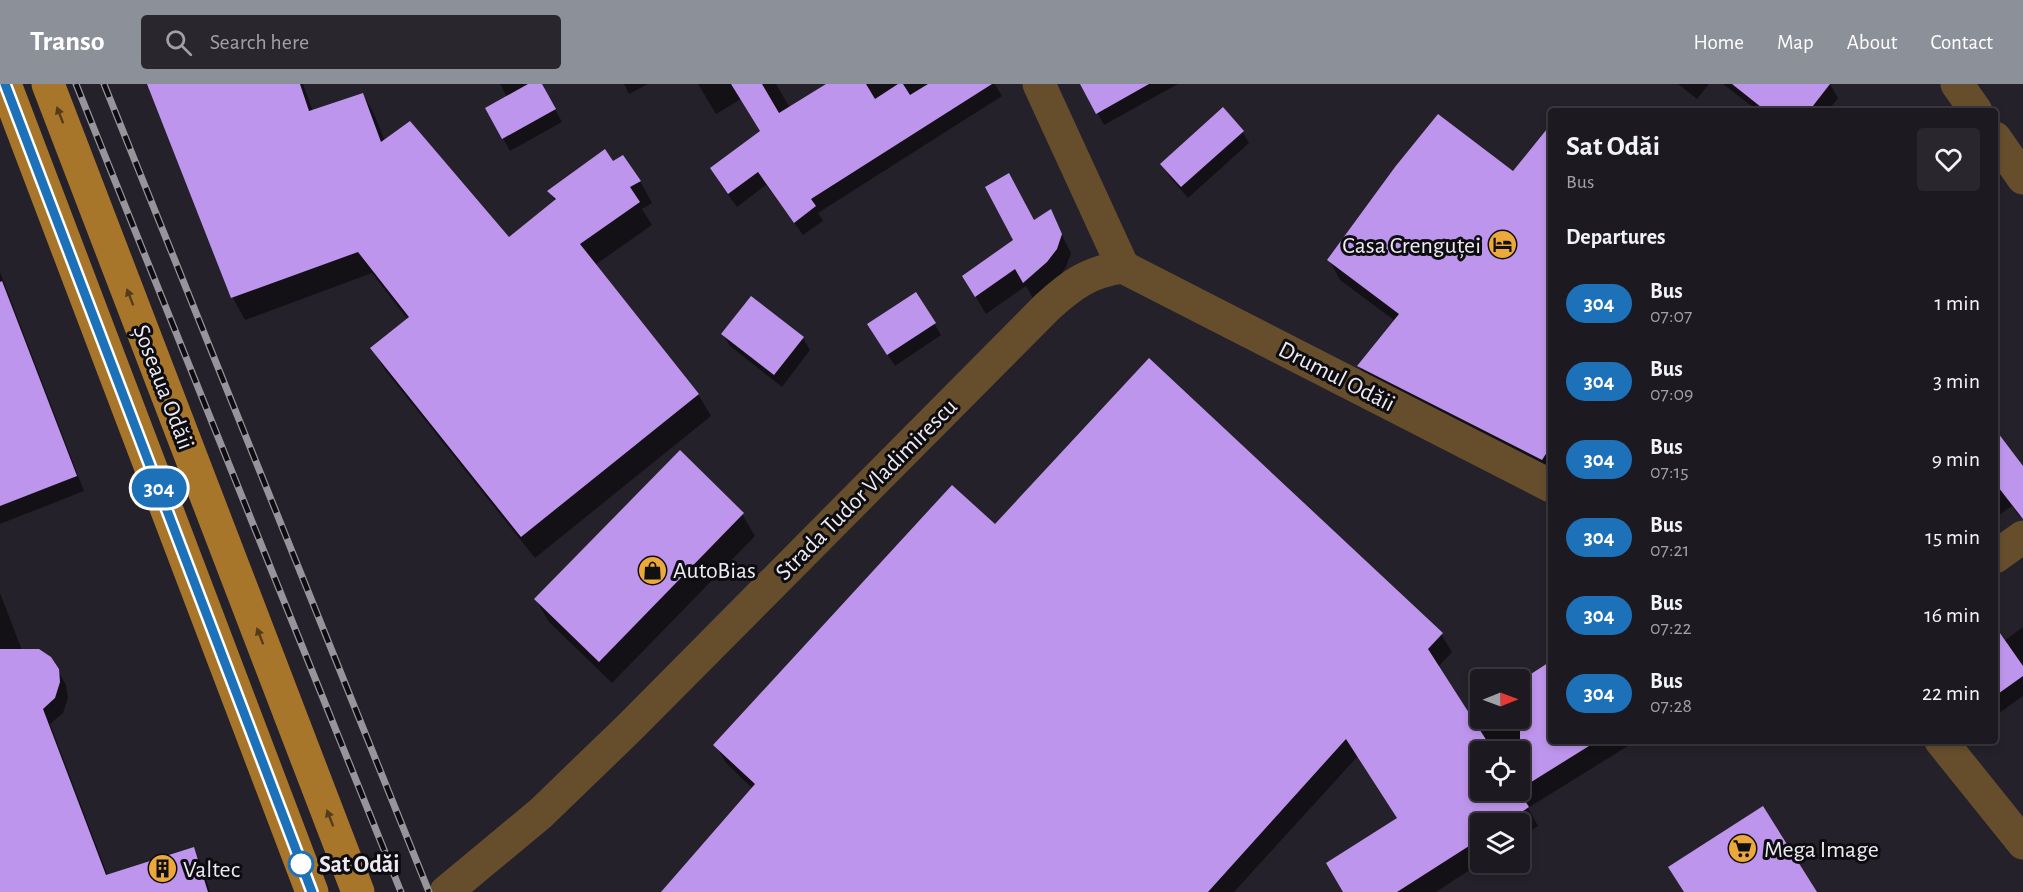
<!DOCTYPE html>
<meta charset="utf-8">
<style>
:root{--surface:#1c1920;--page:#29262d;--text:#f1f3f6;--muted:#a0a0a5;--line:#3a383e;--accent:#8c9099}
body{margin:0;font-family:"Alegreya Sans",sans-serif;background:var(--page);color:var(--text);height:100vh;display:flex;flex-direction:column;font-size:22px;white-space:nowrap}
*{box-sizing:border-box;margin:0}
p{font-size:20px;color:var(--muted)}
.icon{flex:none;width:33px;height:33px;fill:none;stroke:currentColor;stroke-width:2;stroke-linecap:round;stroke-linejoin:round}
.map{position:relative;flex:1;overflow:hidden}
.details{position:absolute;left:1548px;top:24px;width:450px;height:636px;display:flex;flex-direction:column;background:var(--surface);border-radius:6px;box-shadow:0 3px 9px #0003,0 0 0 2px var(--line)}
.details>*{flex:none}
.badge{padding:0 12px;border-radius:20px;font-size:21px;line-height:39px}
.needle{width:39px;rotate:89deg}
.tools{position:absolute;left:1470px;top:585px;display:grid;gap:12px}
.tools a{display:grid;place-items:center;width:60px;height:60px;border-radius:6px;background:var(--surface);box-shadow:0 3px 9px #0003,0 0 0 2px var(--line);font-size:30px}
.map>.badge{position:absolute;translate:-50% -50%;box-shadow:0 0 0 3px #fff}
h2{padding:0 18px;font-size:22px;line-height:54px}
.round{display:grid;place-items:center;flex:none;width:63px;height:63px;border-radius:6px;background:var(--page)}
.summary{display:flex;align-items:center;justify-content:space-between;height:102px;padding:0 18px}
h1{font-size:28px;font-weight:700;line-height:45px}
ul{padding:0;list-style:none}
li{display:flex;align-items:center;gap:18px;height:78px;padding:0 18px}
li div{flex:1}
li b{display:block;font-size:22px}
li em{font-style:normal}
li .badge{min-width:66px;font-weight:700;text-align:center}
header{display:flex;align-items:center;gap:36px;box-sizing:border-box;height:84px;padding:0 30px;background:var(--accent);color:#fff}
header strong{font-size:28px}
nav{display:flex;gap:33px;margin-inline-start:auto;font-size:21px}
.search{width:420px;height:54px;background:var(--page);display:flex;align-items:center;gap:15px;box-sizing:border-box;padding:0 21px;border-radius:6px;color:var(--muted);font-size:22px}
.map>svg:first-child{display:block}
.shadow{fill:#0007;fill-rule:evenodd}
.building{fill:#be95ec}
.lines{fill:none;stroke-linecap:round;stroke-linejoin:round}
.minor{stroke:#664e2d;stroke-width:33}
.tertiary{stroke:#664e2d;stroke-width:33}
.primary{stroke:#a8762b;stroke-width:33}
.rail-casing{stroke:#97949c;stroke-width:7}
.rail{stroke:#0d0c10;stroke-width:4.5;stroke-dasharray:14;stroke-linecap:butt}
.oneway{fill:#533c1c}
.line-casing{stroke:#fff;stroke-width:14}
.line{stroke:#1d71b8;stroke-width:9}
.stop-dot{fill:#fff;stroke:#1d71b8;stroke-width:3}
.labels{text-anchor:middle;stroke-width:6;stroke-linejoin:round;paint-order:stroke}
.poi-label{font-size:24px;fill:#edeaf1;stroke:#0d0c10;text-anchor:start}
.street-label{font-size:24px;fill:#edeaf1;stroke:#0d0c10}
.stop-label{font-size:24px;font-weight:bold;fill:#edeaf1;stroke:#0d0c10;text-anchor:start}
</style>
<header>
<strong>Transo</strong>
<div class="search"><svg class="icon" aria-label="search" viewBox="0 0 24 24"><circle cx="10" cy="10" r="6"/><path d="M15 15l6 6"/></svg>Search here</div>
<nav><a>Home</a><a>Map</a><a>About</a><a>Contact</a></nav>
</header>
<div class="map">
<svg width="2023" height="808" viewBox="0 0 2023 808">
<rect width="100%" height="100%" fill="#25212a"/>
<g class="shadow">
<path d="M 155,0 L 303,0 L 313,27 L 363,10 L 375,32 L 385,57 L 509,155 L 555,117 L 549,107 L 613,80 L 640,97 L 652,119 L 642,125 L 652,141 L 595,181 L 698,310 L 711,332 L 535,474 L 385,286 L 372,265 L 408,236 L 372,189 L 245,236 L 233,214 L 149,2 Z"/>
<path d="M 500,0 L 541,0 L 562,38 L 510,67 L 487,25 L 507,13 Z"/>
<path d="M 624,0 L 648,0 L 629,10 Z"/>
<path d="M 698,0 L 776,0 L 790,24 L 829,0 L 995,0 L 1002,12 L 818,129 L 823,137 L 803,151 L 766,101 L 737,123 L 719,98 L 712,85 L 762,48 L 741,15 L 716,30 Z"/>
<path d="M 1082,0 L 1178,0 L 1104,41 Z"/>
<path d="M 1678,0 L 1709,0 L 1697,15 Z"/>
<path d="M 1723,0 L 1830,0 L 1838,14 L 1828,27 L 1758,27 Z"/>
<path d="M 1551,42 L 1551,394 L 1371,302 L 1359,282 L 1395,237 L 1340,196 L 1329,176 L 1513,89 Z"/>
<path d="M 1242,47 L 1249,59 L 1188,114 L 1169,92 L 1162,80 Z"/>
<path d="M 1050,127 L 1071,169 L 1066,183 L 1057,196 L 1034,216 L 1026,202 L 986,230 L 974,210 L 1015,156 L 1034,138 Z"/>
<path d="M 0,188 L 84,407 L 0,440 Z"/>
<path d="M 934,239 L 941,251 L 895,282 L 876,253 Z"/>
<path d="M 723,250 L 803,254 L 810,266 L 782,303 L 730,262 Z"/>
<path d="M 1995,348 L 2023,385 L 2023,429 L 2019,432 L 2012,422 L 1995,434 Z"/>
<path d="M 742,430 L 755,452 L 612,599 L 549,538 L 536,516 Z"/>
<path d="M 995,442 L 1441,550 L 1452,568 L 1438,583 L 1468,630 L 1480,622 L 1480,634 L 1520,634 L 1520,598 L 1551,579 L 1551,657 L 1636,657 L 1528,724 L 1538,742 L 1520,754 L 1520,740 L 1480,740 L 1482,778 L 1436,808 L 1344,808 L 1399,735 L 1358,672 L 1234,808 L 663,808 L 753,705 L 726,679 L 715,661 ZM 1480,668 L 1520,668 L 1520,706 L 1480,706 Z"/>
<path d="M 0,509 L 22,566 L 57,585 L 66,601 L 68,614 L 63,629 L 50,640 L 108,792 L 193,765 L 201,779 L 210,808 L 0,808 Z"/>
<path d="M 2023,543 L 2023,612 L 1995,632 L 1995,544 L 2004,557 Z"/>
</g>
<g class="building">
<path d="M 147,0 L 300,0 L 309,27 L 363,9 L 381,58 L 410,37 L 509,153 L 556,115 L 547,107 L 605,65 L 613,77 L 623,71 L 641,97 L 630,103 L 640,118 L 580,160 L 699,310 L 521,453 L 370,264 L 409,233 L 358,168 L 231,214 Z"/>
<path d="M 528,0 L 542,0 L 556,25 L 502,55 L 485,24 Z"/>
<path d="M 731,0 L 762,0 L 779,29 L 826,0 L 866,0 L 875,15 L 898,0 L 903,0 L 910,11 L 928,0 L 992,0 L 811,115 L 816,122 L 794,139 L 758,88 L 728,110 L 710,84 L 760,47 Z"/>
<path d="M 1080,0 L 1149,0 L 1096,30 Z"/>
<path d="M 1732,0 L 1830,0 L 1809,27 L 1766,27 Z"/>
<path d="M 1223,23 L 1244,47 L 1181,103 L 1160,80 Z"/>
<path d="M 1438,30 L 1513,87 L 1551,40 L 1551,362 L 1542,376 L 1357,282 L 1399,230 L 1327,176 L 1395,83 Z"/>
<path d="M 1009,89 L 1034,136 L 1051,125 L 1062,150 L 1057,165 L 1047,178 L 1023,199 L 1015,185 L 975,213 L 962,192 L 1013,156 L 985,103 Z"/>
<path d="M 2,197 L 77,392 L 0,422 L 0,198 Z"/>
<path d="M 916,208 L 936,239 L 887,271 L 867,240 Z"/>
<path d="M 751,212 L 804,253 L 774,291 L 721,250 Z"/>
<path d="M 1149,274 L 1443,549 L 1428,565 L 1494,668 L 1480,668 L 1480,706 L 1518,706 L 1529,723 L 1504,740 L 1480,740 L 1480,755 L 1397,808 L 1343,808 L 1326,779 L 1397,734 L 1346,655 L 1208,808 L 661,808 L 755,700 L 713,661 L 952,401 L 995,440 Z"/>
<path d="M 1995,345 L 2023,382 L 2023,435 L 1995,399 Z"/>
<path d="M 680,366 L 744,429 L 599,578 L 534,515 Z"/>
<path d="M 1995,542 L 2023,582 L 2023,592 L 1995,612 Z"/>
<path d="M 0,565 L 39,565 L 51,573 L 59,585 L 60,598 L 55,614 L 43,625 L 106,791 L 194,763 L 208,808 L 0,808 Z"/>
<path d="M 1551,577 L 1551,657 L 1597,657 L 1520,705 L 1520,597 Z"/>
<path d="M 1763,722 L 1817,808 L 1684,808 L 1668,783 Z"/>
</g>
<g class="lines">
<g class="minor">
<path d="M 1957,0 L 1976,27"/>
<path d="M 1995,54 L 2023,94"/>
</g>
<g class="tertiary">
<path d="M 1039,0 L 1123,183"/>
<path d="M 1123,183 L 1551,402"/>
<path d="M 1995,473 L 2023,453"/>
<path d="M 1941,657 L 2023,759"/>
<path d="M 446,808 L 541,729 L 630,643 L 1047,223 C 1072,200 1089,188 1123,183"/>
</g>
<g class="primary">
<path d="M 5,0 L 312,808"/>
<path d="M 48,0 L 358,808"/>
</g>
<defs>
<g id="rail">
<path d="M 76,0 L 401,808"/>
<path d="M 104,0 L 429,808"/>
</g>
</defs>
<use href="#rail" class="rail-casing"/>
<use href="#rail" class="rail"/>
</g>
<defs><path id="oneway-solid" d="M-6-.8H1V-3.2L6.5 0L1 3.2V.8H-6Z" transform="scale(1.5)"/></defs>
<g class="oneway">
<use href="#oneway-solid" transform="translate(60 31) rotate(-111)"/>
<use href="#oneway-solid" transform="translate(130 213) rotate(-111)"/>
<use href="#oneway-solid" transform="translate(260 552) rotate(-111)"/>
<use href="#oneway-solid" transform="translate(330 734) rotate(-111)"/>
</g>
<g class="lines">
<defs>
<path id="line" d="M 5,0 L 312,808"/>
</defs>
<use href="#line" class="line-casing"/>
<use href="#line" class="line"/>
</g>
<defs>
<symbol id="hotel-disc" viewBox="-11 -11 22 22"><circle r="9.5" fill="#eda83c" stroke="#0d0c10"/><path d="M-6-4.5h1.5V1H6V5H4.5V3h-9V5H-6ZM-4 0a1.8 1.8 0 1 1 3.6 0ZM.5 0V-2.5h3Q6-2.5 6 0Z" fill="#111"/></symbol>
<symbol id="shop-disc" viewBox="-11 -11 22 22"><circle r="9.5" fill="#eda83c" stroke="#0d0c10"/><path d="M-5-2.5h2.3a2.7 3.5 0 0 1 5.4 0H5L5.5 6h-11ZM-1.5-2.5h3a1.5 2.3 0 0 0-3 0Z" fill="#111"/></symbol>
<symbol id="supermarket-disc" viewBox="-11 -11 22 22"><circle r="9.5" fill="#eda83c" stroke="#0d0c10"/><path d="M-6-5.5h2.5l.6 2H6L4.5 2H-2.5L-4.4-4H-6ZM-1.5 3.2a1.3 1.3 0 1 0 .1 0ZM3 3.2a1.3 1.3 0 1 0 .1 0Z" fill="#111"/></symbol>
<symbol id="building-disc" viewBox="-11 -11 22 22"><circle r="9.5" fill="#eda83c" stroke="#0d0c10"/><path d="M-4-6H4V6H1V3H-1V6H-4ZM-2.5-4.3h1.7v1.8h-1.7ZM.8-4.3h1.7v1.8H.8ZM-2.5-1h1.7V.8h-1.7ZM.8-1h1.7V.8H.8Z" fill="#111"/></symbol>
</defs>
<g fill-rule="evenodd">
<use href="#hotel-disc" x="1486" y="144" width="33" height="33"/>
<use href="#shop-disc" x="636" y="470" width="33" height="33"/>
<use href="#supermarket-disc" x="1726" y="748" width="33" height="33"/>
<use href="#building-disc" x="146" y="768" width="33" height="33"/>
</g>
<circle class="stop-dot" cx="301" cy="780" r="12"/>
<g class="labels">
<g class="poi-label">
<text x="1481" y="169" text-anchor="end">Casa Crenguței</text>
<text x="673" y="494">AutoBias</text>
<text x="1764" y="773">Mega Image</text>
<text x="183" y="793">Valtec</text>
</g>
<g class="street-label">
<text transform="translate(1337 292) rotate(27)" y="8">Drumul Odăii</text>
<text transform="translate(164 303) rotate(69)" y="8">Șoseaua Odăii</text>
<text transform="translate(866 405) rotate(-45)" y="8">Strada Tudor Vladimirescu</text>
</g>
<g class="stop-label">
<text x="319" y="788">Sat Odăi</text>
</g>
</g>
</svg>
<div class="tools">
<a><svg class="needle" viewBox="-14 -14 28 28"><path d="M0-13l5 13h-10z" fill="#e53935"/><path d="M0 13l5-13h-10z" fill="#a0a0a5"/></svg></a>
<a><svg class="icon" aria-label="locate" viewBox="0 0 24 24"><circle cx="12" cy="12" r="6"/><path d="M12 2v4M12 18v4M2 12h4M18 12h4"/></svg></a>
<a><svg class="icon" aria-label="layers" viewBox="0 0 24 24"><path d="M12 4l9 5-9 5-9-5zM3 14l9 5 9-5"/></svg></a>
</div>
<b class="badge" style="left:159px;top:404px;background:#1d71b8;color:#fff">304</b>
<section class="details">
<div class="summary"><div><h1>Sat Odăi</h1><p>Bus</p></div><a class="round"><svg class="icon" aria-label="heart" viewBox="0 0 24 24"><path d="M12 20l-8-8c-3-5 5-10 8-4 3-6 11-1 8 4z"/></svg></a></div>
<h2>Departures</h2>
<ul>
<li><span class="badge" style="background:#1d71b8;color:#fff">304</span><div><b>Bus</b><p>07:07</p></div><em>1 min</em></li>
<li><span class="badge" style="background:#1d71b8;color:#fff">304</span><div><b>Bus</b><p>07:09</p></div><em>3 min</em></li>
<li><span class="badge" style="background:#1d71b8;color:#fff">304</span><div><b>Bus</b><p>07:15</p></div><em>9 min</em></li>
<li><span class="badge" style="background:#1d71b8;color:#fff">304</span><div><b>Bus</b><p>07:21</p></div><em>15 min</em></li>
<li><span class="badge" style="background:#1d71b8;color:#fff">304</span><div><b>Bus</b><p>07:22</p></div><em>16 min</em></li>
<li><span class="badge" style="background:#1d71b8;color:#fff">304</span><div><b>Bus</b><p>07:28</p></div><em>22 min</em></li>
</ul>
</section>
</div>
